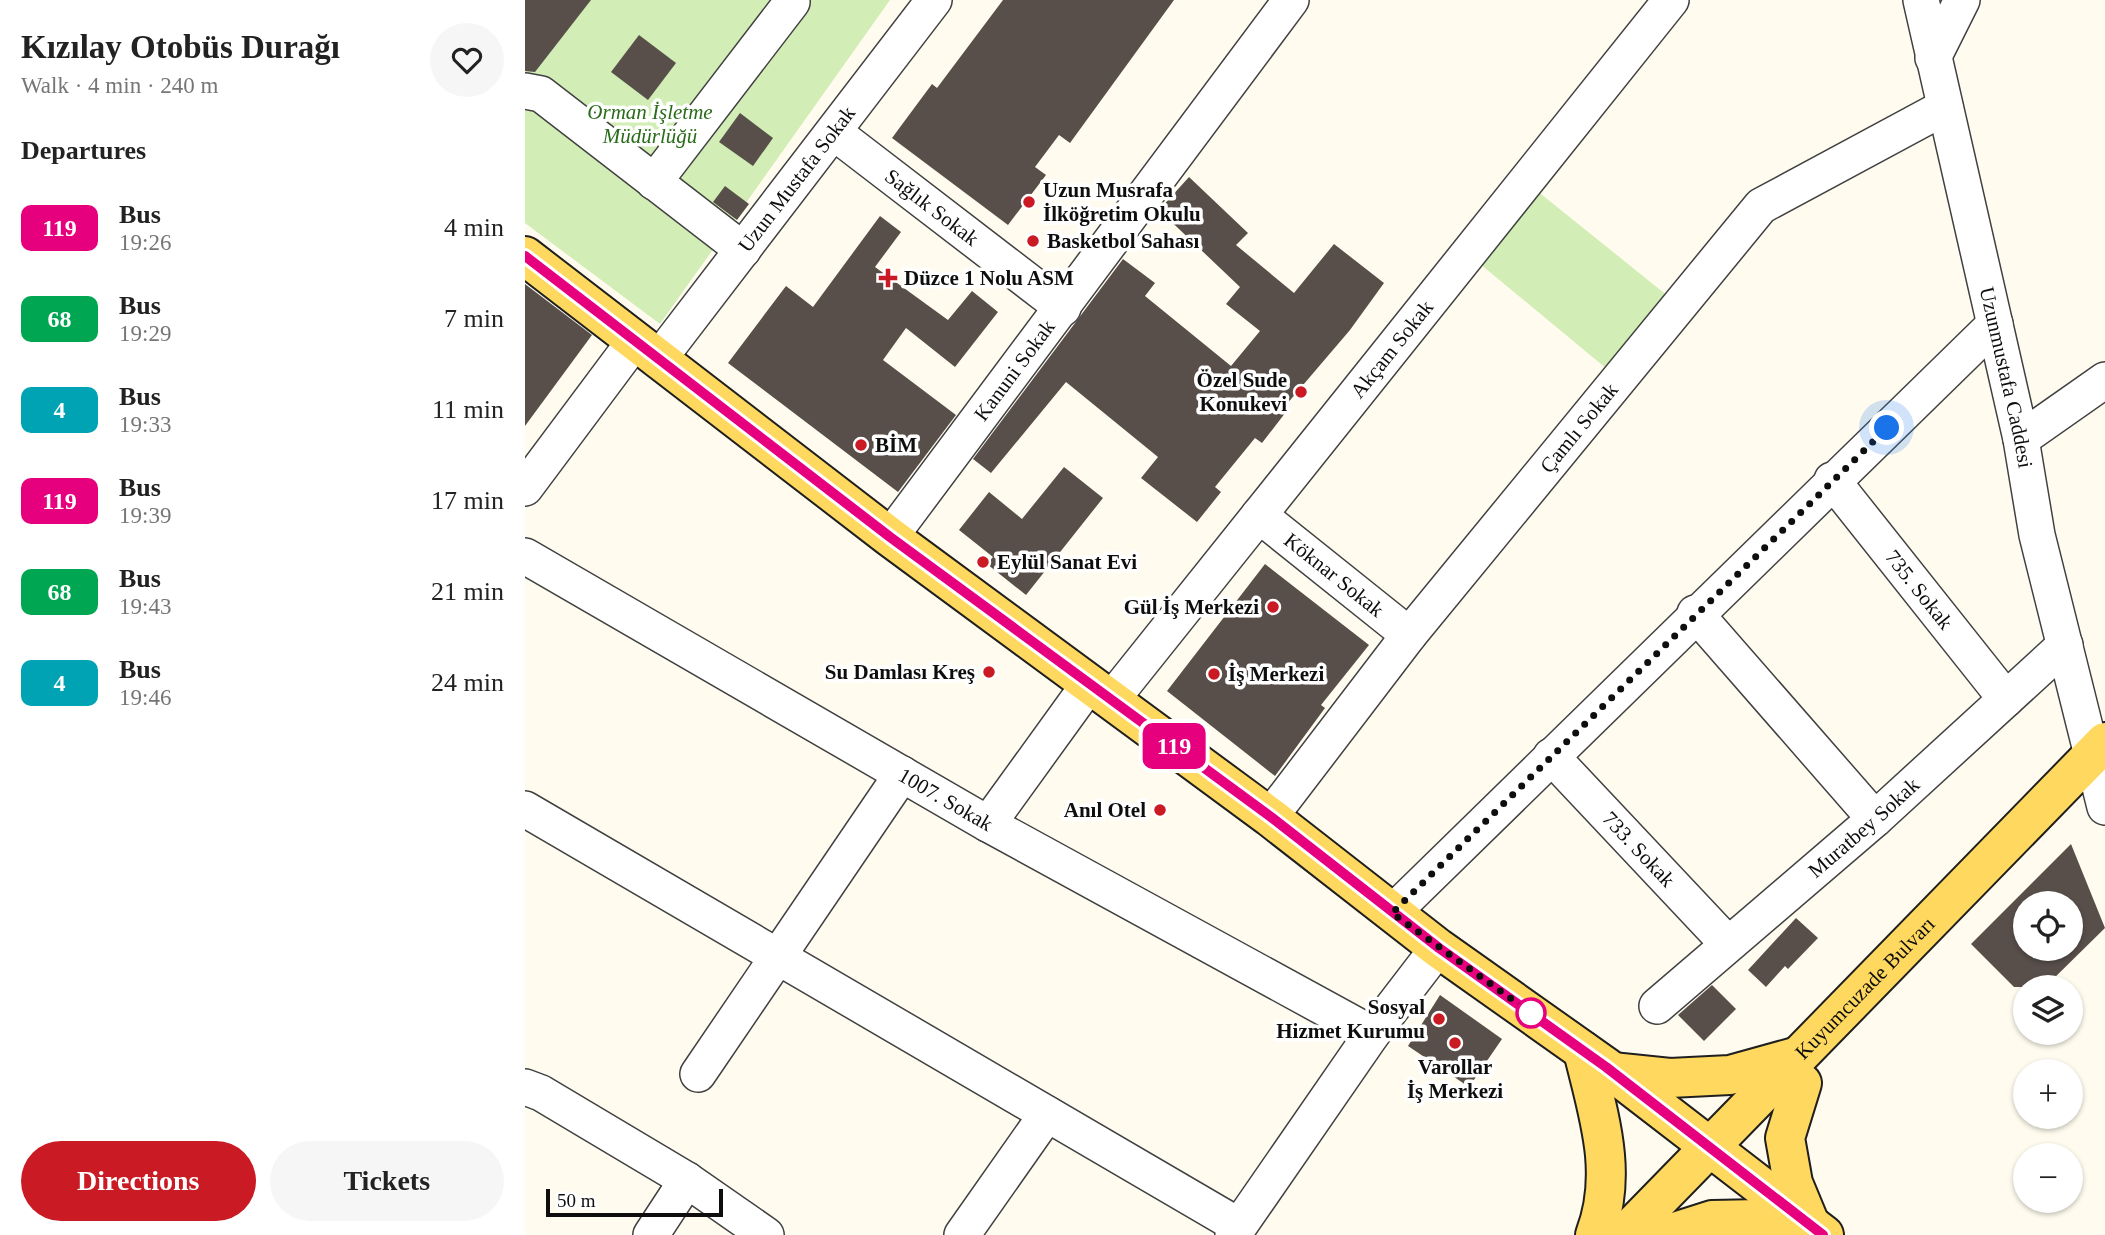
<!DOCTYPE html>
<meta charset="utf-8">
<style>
:root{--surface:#fff;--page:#f6f6f6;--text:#222;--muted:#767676;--accent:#ca1a23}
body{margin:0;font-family:Georgia,serif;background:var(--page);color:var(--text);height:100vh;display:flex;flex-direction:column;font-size:26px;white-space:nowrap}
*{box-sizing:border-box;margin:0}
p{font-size:23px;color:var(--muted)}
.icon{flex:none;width:38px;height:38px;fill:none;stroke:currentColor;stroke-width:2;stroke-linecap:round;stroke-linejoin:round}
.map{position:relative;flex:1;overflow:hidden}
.details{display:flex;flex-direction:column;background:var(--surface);width:525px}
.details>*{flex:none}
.badge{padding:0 14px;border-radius:10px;font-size:24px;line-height:46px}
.buttons{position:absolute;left:1488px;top:891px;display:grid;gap:14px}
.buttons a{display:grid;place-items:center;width:70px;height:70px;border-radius:50%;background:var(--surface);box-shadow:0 2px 5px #0004;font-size:35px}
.scale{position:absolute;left:21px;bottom:18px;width:177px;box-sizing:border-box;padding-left:7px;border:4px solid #0e0e0e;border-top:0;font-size:19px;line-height:24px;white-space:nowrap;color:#0e0e0e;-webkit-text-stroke:5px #fff;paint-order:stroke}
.you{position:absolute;width:35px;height:35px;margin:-18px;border:5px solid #fff;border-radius:50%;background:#1a73e8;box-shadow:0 0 0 10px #1a73e833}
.map>.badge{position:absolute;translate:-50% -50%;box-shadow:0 0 0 4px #fff}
h2{padding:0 21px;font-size:26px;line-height:63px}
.round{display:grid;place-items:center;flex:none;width:74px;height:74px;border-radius:37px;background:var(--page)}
.overview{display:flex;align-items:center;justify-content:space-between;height:119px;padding:0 21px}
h1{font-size:33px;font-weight:800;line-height:52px}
.button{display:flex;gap:14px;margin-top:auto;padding:14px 21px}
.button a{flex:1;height:80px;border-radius:42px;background:var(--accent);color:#fff;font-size:28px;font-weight:800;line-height:80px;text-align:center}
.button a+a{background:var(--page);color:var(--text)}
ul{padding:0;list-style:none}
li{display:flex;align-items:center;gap:21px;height:91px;padding:0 21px}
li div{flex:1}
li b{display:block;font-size:26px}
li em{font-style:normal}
li .badge{min-width:77px;font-weight:700;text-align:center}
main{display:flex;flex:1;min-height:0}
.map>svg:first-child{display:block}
.green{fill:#d2edb5}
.building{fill:#584f4a;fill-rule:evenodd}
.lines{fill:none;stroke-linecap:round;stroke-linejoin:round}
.minor-casing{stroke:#414141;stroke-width:38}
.major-casing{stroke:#1f1f1f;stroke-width:42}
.minor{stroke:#fff;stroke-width:35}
.major{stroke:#ffd85f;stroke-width:38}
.line-casing{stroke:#fff;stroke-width:16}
.line{stroke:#e6007e;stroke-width:10}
.walk{stroke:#0e0e0e;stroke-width:7;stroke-dasharray:0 12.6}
.poi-dot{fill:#ca1a23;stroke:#fff;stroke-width:2.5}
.stop-dot{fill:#fff;stroke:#e6007e;stroke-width:3.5}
.labels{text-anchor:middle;stroke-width:7;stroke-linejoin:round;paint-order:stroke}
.park-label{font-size:21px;font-style:italic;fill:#2a6c19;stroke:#fff}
.street-label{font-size:21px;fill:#0e0e0e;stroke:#fff}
.poi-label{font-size:21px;font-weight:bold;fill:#0e0e0e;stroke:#fff;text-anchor:start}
</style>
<main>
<section class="details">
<div class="overview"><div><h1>Kızılay Otobüs Durağı</h1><p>Walk · 4 min · 240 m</p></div><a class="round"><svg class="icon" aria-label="heart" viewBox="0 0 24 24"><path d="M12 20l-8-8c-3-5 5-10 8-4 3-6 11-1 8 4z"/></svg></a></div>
<h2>Departures</h2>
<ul>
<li><span class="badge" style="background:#e6007e;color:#fff">119</span><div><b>Bus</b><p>19:26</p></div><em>4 min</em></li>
<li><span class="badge" style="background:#00a651;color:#fff">68</span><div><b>Bus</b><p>19:29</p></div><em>7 min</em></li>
<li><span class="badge" style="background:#00a3b4;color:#fff">4</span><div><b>Bus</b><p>19:33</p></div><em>11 min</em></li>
<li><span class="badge" style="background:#e6007e;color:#fff">119</span><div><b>Bus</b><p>19:39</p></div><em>17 min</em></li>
<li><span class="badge" style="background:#00a651;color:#fff">68</span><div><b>Bus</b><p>19:43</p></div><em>21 min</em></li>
<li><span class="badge" style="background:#00a3b4;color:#fff">4</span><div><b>Bus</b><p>19:46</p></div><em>24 min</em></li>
</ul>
<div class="button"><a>Directions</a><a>Tickets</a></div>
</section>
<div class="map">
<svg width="1580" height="1235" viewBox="0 0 1580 1235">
<rect width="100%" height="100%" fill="#fffcef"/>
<g class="green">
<path d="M 0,0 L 365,0 L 135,324 L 0,223 Z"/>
<path d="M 1001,182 L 1154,305 L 1094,379 L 943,254 Z"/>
</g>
<g class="building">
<path d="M 0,0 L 66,0 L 10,72 L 0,71 Z"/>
<path d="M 478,0 L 649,0 L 545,143 L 534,135 L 510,167 L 521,175 L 483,225 L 367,138 L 407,84 L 412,88 Z"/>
<path d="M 114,35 L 151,63 L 123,100 L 86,72 Z"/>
<path d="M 215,113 L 248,138 L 228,166 L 194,142 Z"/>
<path d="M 664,177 L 723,233 L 711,245 L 769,293 L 809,244 L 859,283 L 825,330 L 761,405 L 764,408 L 737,443 L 730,438 L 690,487 L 696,492 L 672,522 L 616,478 L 633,457 L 541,382 L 466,473 L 448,459 L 598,259 L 630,283 L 620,296 L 706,366 L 735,331 L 701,304 L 715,287 L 634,210 Z"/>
<path d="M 200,186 L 224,204 L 212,220 L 188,202 Z"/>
<path d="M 355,216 L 376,232 L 350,267 L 423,320 L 447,291 L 473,312 L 430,367 L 381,328 L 358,360 L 431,415 L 373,492 L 203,363 L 261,286 L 288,307 Z"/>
<path d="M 0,284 L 67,335 L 0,426 Z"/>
<path d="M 539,467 L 578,498 L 501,595 L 462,564 L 468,557 L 434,530 L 464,492 L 497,519 Z"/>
<path d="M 740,564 L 844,645 L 796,705 L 800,708 L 750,776 L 642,691 Z"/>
<path d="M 1546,844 L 1580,928 L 1520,987 L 1489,987 L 1446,944 ZM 1500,903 L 1545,903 L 1545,948 L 1500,948 Z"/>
<path d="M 1271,918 L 1293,938 L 1263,969 L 1260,966 L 1241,987 L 1223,970 Z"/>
<path d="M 1187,985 L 1211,1009 L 1179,1041 L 1153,1015 Z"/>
<path d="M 915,995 L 977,1039 L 944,1087 L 883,1046 Z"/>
</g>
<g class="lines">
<defs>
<g id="minor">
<path id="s1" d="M 1396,0 L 1496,439 L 1512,535 L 1580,807"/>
<path d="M 1408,58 L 1437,0"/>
<path d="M 0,91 L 16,94 L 218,250"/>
<path id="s2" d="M 310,133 L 538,308"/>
<path d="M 129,182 L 267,2"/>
<path id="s3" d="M 133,360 L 409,0"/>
<path d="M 1496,439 L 1580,380"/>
<path id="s4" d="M 1307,480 L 1481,699"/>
<path d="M 0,488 L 109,342"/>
<path id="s5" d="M 734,515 L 884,635"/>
<path id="s6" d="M 365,537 L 766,0"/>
<path id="s7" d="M 0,556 L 463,824 L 847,1034"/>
<path d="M 1170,613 L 1350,819"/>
<path id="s8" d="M 587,699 L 1146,0"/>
<path id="s9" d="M 1026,756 L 1202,943"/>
<path d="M 0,809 L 714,1226"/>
<path id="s10" d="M 745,817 L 884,635 L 1236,206 L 1420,107"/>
<path d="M 463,824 L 565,683"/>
<path d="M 867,913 L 1470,324"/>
<path id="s11" d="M 1132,1006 L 1350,819 L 1540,645"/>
<path d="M 173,1074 L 377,774"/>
<path d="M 0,1087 L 16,1093 L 162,1180 L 241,1235"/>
<path d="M 126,1235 L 162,1180"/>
<path d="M 437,1235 L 522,1114"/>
<path d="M 708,1235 L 847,1034 L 913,948"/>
</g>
<g id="major">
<path d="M 0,256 L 365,537 L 745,817 L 913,948 L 1081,1067 L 1299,1235"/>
<path d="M 1058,1051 C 1073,1113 1094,1173 1070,1235"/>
<path d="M 1087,1072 L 1145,1078 L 1205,1075 L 1270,1057"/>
<path d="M 1277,1083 L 1260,1138 L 1268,1183 L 1285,1224"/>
<path id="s12" d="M 1099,1235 L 1580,742"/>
<path d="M 1140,1235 L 1187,1220 L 1235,1219 L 1285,1224"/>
</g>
</defs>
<use href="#minor" class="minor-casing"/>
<use href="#major" class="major-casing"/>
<use href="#minor" class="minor"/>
<use href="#major" class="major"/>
</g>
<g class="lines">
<defs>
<path id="line" d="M 0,256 L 365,537 L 746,817 L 914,948 L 1081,1067 L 1298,1235"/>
</defs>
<use href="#line" class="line-casing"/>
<use href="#line" class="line"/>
<path class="walk" d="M 1006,1013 L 867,913 L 1362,428"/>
</g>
<g class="poi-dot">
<circle cx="504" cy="202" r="7"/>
<circle cx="508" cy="241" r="7"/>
<path d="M359.5 267.5h7v7h7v7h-7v7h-7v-7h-7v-7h7z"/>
<circle cx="776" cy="392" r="7"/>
<circle cx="336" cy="445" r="7"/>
<circle cx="458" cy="562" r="7"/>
<circle cx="748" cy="607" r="7"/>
<circle cx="464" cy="672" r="7"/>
<circle cx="689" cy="674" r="7"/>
<circle cx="635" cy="810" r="7"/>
<circle cx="914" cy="1019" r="7"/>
<circle cx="930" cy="1043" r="7"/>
</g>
<circle class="stop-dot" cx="1006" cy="1013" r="14"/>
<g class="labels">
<g class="park-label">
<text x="125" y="119">Orman İşletme<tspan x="125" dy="24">Müdürlüğü</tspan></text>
</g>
<g class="street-label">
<text dy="7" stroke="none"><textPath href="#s3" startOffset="228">Uzun Mustafa Sokak</textPath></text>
<text dy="7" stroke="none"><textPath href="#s2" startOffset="122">Sağlık Sokak</textPath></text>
<text dy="7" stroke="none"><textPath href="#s8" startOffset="448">Akçam Sokak</textPath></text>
<text dy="7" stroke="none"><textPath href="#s6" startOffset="208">Kanuni Sokak</textPath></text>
<text dy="7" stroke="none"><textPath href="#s1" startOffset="387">Uzunmustafa Caddesi</textPath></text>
<text dy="7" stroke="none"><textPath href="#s10" startOffset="497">Çamlı Sokak</textPath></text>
<text dy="7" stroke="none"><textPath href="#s5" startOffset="96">Köknar Sokak</textPath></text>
<text dy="7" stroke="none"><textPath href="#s4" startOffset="140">735. Sokak</textPath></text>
<text dy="7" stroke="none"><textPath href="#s7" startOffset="486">1007. Sokak</textPath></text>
<text dy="7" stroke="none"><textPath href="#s11" startOffset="273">Muratbey Sokak</textPath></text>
<text dy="7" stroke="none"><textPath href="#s9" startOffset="128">733. Sokak</textPath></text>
<text dy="7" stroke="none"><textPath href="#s12" startOffset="345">Kuyumcuzade Bulvarı</textPath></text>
</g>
<g class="poi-label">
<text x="518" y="197">Uzun Musrafa<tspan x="518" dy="24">İlköğretim Okulu</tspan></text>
<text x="522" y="248">Basketbol Sahası</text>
<text x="379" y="285">Düzce 1 Nolu ASM</text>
<text x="762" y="387" text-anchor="end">Özel Sude<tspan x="762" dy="24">Konukevi</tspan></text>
<text x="350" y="452">BİM</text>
<text x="472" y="569">Eylül Sanat Evi</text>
<text x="734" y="614" text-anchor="end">Gül İş Merkezi</text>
<text x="450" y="679" text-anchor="end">Su Damlası Kreş</text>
<text x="703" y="681">İş Merkezi</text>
<text x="621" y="817" text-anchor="end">Anıl Otel</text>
<text x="900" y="1014" text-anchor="end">Sosyal<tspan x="900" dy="24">Hizmet Kurumu</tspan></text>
<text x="930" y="1074" text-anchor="middle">Varollar<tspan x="930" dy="24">İş Merkezi</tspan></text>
</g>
</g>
</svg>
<div class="buttons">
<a><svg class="icon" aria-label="locate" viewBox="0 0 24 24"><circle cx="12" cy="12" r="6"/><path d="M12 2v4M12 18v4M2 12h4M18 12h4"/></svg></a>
<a><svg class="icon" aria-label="layers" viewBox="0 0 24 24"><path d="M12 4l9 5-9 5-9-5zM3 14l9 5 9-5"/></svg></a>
<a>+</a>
<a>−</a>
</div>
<div class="scale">50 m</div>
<div class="you" style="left:1362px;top:428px"></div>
<b class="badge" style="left:649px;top:746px;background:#e6007e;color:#fff">119</b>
</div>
</main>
